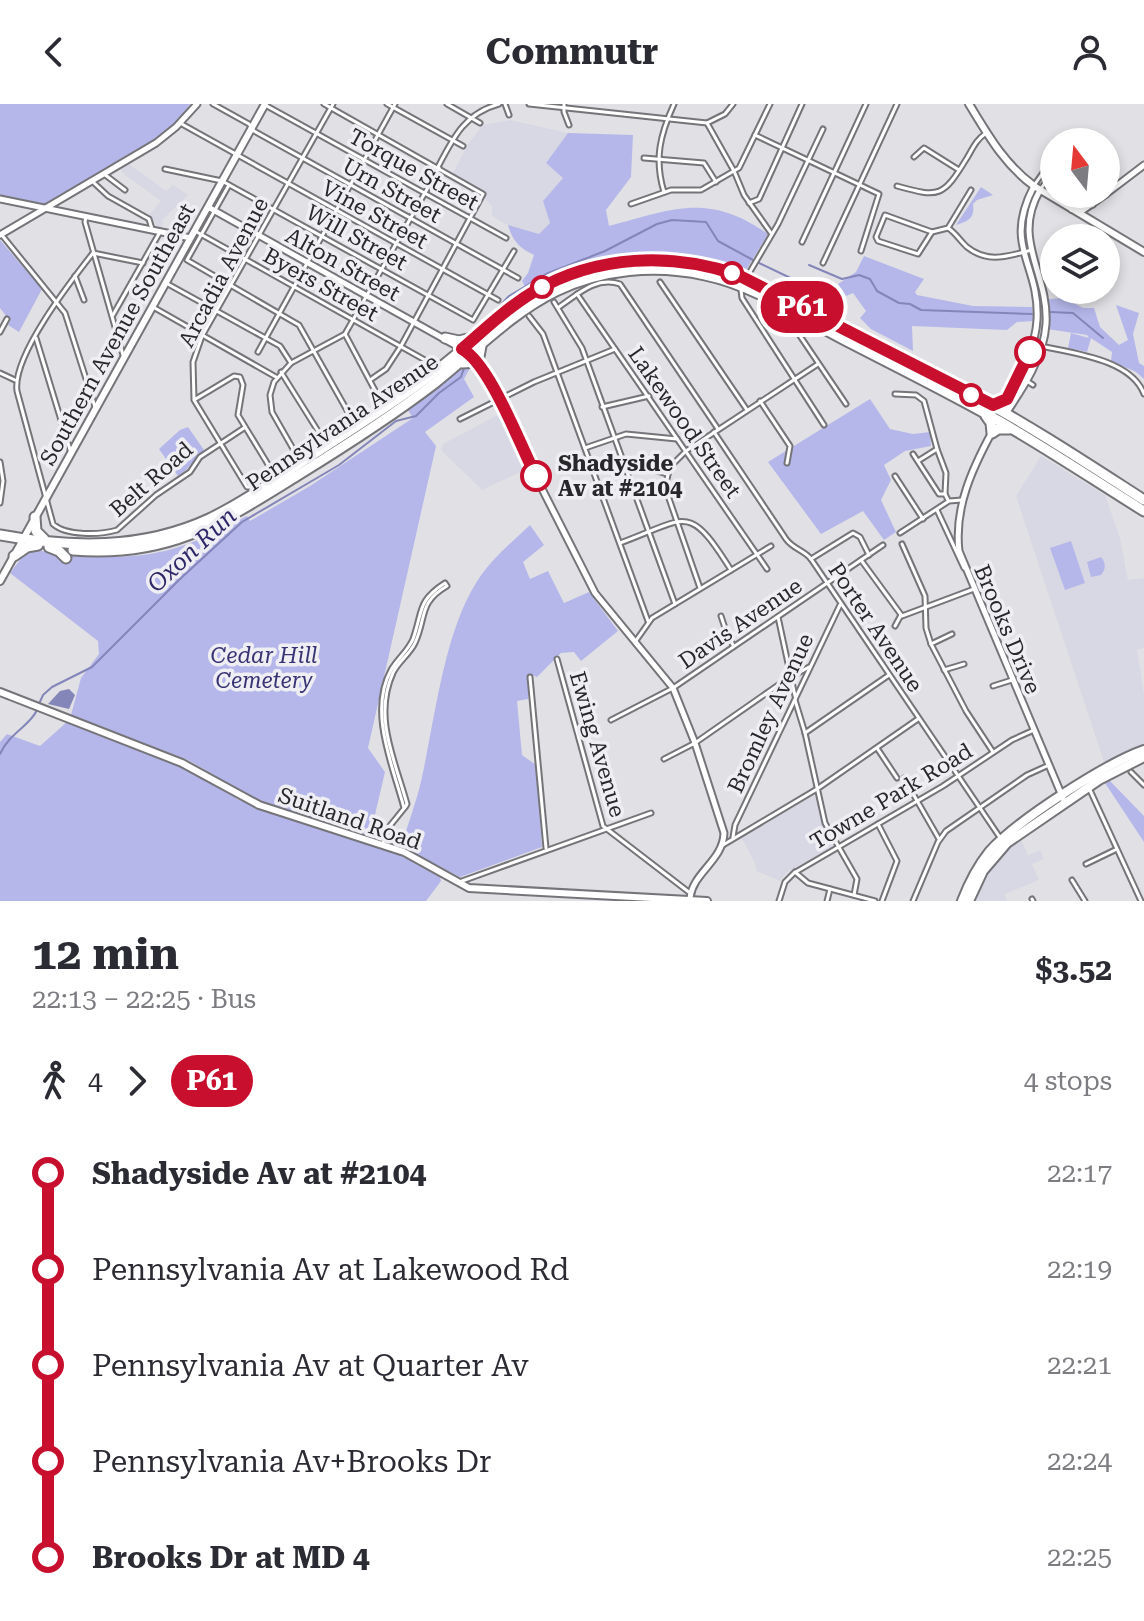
<!DOCTYPE html>
<meta charset="utf-8">
<style>
:root{--surface:#fff;--page:#f2f2f3;--text:#2b2b33;--muted:#7c7c81}
body{margin:0;font-family:"Roboto Serif",serif;background:var(--page);color:var(--text);height:100vh;display:flex;flex-direction:column;font-size:30px;white-space:nowrap}
*{box-sizing:border-box;margin:0}
p{font-size:26px;color:var(--muted)}
.icon{flex:none;width:44px;height:44px;fill:none;stroke:currentColor;stroke-width:2;stroke-linecap:round;stroke-linejoin:round}
.map{position:relative;height:797px;overflow:hidden}
.sheet{display:flex;flex-direction:column;background:var(--surface);flex:1}
.sheet>*{flex:none}
.badge{padding:0 16px;border-radius:26px;font-size:28px;line-height:52px}
.needle{width:52px;rotate:344deg}
.fabs{position:absolute;left:1040px;top:24px;display:grid;gap:16px}
.fabs a{display:grid;place-items:center;width:80px;height:80px;border-radius:50%;background:var(--surface);box-shadow:0 4px 12px #0003;font-size:40px}
.map>.badge{position:absolute;translate:-50% -50%;box-shadow:0 0 0 4px #fff}
.legs{display:flex;align-items:center;gap:12px;height:88px;padding:0 32px;font-size:26px}
.legs p{margin-inline-start:auto}
.headline{display:flex;align-items:center;justify-content:space-between;height:136px;padding:0 32px}
h1{font-size:44px;font-weight:700;line-height:60px}
ul{padding:0 32px;list-style:none}
li{display:flex;align-items:center;gap:28px;height:96px;font-size:30px}
li i{display:grid;place-items:center;width:12px;height:100%;margin:0 10px;background:currentColor}
li i::after{content:'';width:20px;height:20px;margin:-10px;border:6px solid;border-radius:50%;background:var(--surface)}
li p{margin-inline-start:auto}
li:first-child i{background:linear-gradient(#0000 50%,currentColor 0)}
li:last-child i{background:linear-gradient(currentColor 50%,#0000 0)}
header{display:flex;justify-content:space-between;align-items:center;height:104px;padding:0 32px;background:var(--surface);font-size:36px;font-weight:700}
.map>svg:first-child{display:block}
.built{fill:#d7d8e4}
.green{fill:#b5b7ea}
.water{fill:#8485b9}
.lines{fill:none;stroke-linecap:round;stroke-linejoin:round}
.stream{stroke:#8485b9;stroke-width:2}
.minor-casing{stroke:#757579;stroke-width:7}
.tertiary-casing{stroke:#757579;stroke-width:9}
.secondary-casing{stroke:#757579;stroke-width:10}
.primary-casing{stroke:#757579;stroke-width:12}
.trunk-casing{stroke:#757579;stroke-width:13}
.minor{stroke:#fff;stroke-width:3}
.tertiary{stroke:#fff;stroke-width:5}
.secondary{stroke:#fff;stroke-width:6}
.primary{stroke:#fff;stroke-width:8}
.trunk{stroke:#fff;stroke-width:9}
.line-1-casing{stroke:#fff;stroke-width:18}
.line-1{stroke:#c8102e;stroke-width:12}
.stop-1-dot{fill:#fff;stroke:#c8102e;stroke-width:4}
.labels{text-anchor:middle;stroke-width:7;stroke-linejoin:round;paint-order:stroke}
.street-label{font-size:22px;fill:#28282a;stroke:#eeeef3}
.stop-label{font-size:22px;font-weight:bold;fill:#28282a;stroke:#eeeef3;text-anchor:start}
.park-label{font-size:22px;font-style:italic;fill:#383374;stroke:#eeeef3}
.water-label{font-size:24px;font-style:italic;fill:#2e2767;stroke:#eeeef3}
</style>
<header><svg class="icon" aria-label="back" viewBox="0 0 24 24"><path d="M15 5l-7 7 7 7"/></svg>Commutr<svg class="icon" aria-label="person" viewBox="0 0 24 24"><circle cx="12" cy="8" r="4"/><path d="M4 21q1-7 8-7t8 7"/></svg></header>
<div class="map">
<svg width="1144" height="797" viewBox="0 0 1144 797">
<rect width="100%" height="100%" fill="#e1e1e5"/>
<g class="built">
<path d="M 510,16 L 568,29 L 546,59 L 563,74 L 543,97 L 550,119 L 539,130 L 505,120 L 492,112 L 492,102 L 478,88 L 451,73 L 468,40 L 483,21 Z"/>
<path d="M 129,60 L 166,87 L 173,81 L 188,91 L 163,115 L 162,123 L 155,122 L 154,116 L 149,111 L 161,97 L 125,71 L 120,65 Z"/>
<path d="M 503,308 L 529,364 L 482,386 L 441,346 L 443,340 Z"/>
<path d="M 1041,352 L 1105,391 L 1120,434 L 1128,476 L 1144,474 L 1144,544 L 1137,546 L 1144,590 L 1144,643 L 1105,661 L 1016,392 Z"/>
<path d="M 815,691 L 832,743 L 786,769 L 780,777 L 757,767 L 754,757 L 741,733 Z"/>
<path d="M 1020,733 L 1028,751 L 1040,746 L 1044,755 L 1032,760 L 1039,776 L 1005,790 L 1007,797 L 972,797 L 978,783 L 1002,747 Z"/>
</g>
<g class="green">
<path d="M 0,0 L 190,0 C 165,43 89,75 45,100 L 0,91 Z"/>
<path d="M 568,29 L 633,31 L 631,73 L 606,106 L 609,122 C 673,105 708,88 768,130 L 746,166 C 721,163 697,152 672,150 C 619,146 573,163 528,188 L 522,177 L 528,169 L 534,151 C 519,144 512,136 508,121 L 539,130 L 550,119 L 543,97 L 563,74 L 546,59 Z"/>
<path d="M 981,83 L 993,91 L 977,96 L 973,100 C 975,114 969,117 956,121 Z"/>
<path d="M 0,136 L 42,185 L 19,228 L 8,221 L 10,217 L 0,204 Z"/>
<path d="M 864,152 L 924,175 L 915,188 L 917,191 L 973,202 L 1032,203 L 1034,217 L 1017,218 L 1007,226 L 912,222 L 913,247 L 871,225 L 860,214 L 866,207 L 853,189 L 846,192 L 838,180 L 856,168 Z"/>
<path d="M 1064,194 L 1083,204 L 1094,204 L 1100,223 L 1119,241 L 1128,236 L 1116,201 L 1139,209 L 1133,230 L 1139,259 L 1144,262 L 1144,275 L 1136,268 L 1111,257 L 1112,248 L 1091,234 L 1087,248 L 1068,244 L 1071,229 L 1089,234 L 1087,231 L 1047,225 L 1049,195 Z"/>
<path d="M 471,262 L 464,275 L 474,293 L 425,328 L 436,342 L 368,644 L 385,668 L 370,732 L 257,696 L 188,656 L 71,611 L 81,574 L 99,550 L 98,537 L 10,469 L 26,448 L 34,446 C 79,452 128,458 172,445 C 198,438 223,424 247,412 L 250,417 L 310,382 L 413,314 L 407,305 L 462,263 Z"/>
<path d="M 870,295 L 890,325 L 913,330 L 930,328 L 931,342 L 905,347 L 884,361 L 891,376 L 881,396 L 896,428 L 884,436 L 863,407 L 821,430 L 768,358 Z"/>
<path d="M 188,323 L 204,346 L 185,367 L 178,372 L 159,345 L 180,326 Z"/>
<path d="M 530,421 L 544,441 L 523,458 L 530,475 L 548,467 L 564,499 L 589,488 L 618,527 L 581,557 L 574,548 L 561,549 L 537,573 L 530,570 L 528,595 L 517,597 L 522,651 L 536,661 L 542,743 L 460,773 L 401,743 C 408,720 417,696 422,673 C 435,614 444,530 476,479 C 490,456 511,439 530,421 Z"/>
<path d="M 1071,437 L 1085,479 L 1065,486 L 1050,444 Z"/>
<path d="M 1101,453 C 1106,459 1106,465 1101,471 L 1091,473 L 1087,458 Z"/>
<path d="M 68,617 L 193,668 L 237,695 L 262,706 L 394,748 L 440,773 L 441,777 L 426,797 L 0,797 L 0,638 L 7,630 L 40,642 Z"/>
<path d="M 1109,676 L 1144,712 L 1144,738 L 1105,679 Z"/>
</g>
<path class="water" d="M 69,585 L 75,591 L 69,605 L 48,600 L 60,587 Z"/>
<g class="lines">
<g class="stream">
<path d="M 757,158 L 801,179 L 806,198"/>
<path d="M 809,161 L 842,175 L 859,171 L 870,175 L 877,187 L 899,199 L 910,200 L 921,206 L 1032,210"/>
<path d="M 1050,208 L 1073,209 L 1103,234"/>
<path d="M 467,230 L 493,209 L 509,192 L 546,170 L 605,147 L 657,120 L 672,116 L 706,118 L 718,137 L 753,156"/>
<path d="M 39,600 L 43,591 L 52,583 L 92,563 L 180,475 L 242,418 L 339,361 L 396,317 L 416,312 L 439,289 L 461,273 L 464,264"/>
<path d="M 0,650 C 10,628 30,622 37,606"/>
</g>
<defs>
<g id="minor">
<path d="M 213,0 L 249,20 L 254,27 L 518,174"/>
<path d="M 324,0 L 483,90 L 401,242 L 386,265 L 370,276"/>
<path d="M 387,0 L 463,42"/>
<path d="M 447,0 L 480,19"/>
<path d="M 505,0 L 509,11"/>
<path d="M 529,0 L 707,19 L 725,10 L 733,0"/>
<path d="M 564,0 L 564,8 L 569,21"/>
<path d="M 265,1 L 506,134"/>
<path d="M 180,19 L 498,196"/>
<path d="M 707,19 L 734,67 L 744,91 L 771,129"/>
<path d="M 755,31 L 879,90 L 861,147"/>
<path d="M 1056,37 L 1057,38"/>
<path d="M 1068,38 L 1077,29"/>
<path d="M 914,53 L 924,44 L 959,66"/>
<path d="M 644,54 L 704,59 L 716,78"/>
<path d="M 438,63 C 453,34 465,9 499,0"/>
<path d="M 165,65 L 222,77 L 473,216 L 514,147"/>
<path d="M 104,70 L 125,86"/>
<path d="M 92,77 L 108,92 L 149,115 L 152,125"/>
<path d="M 1035,80 L 1054,53"/>
<path d="M 229,81 L 187,156 L 299,221 L 353,317"/>
<path d="M 897,82 C 940,94 943,93 967,54 C 973,44 976,36 986,29"/>
<path d="M 1040,86 L 1054,66"/>
<path d="M 664,88 C 654,55 660,31 674,0"/>
<path d="M 749,99 L 759,95 L 802,0"/>
<path d="M 631,100 L 671,86 L 701,86 L 739,64 L 770,0"/>
<path d="M 885,111 L 932,128 L 918,150 L 878,137 L 876,133 Z"/>
<path d="M 86,112 L 85,118 L 123,251"/>
<path d="M 948,124 C 956,129 960,137 967,143 C 988,160 1008,152 1032,146"/>
<path d="M 195,127 L 432,260"/>
<path d="M 932,128 L 948,124 L 971,86"/>
<path d="M 1,130 L 65,209 L 95,303"/>
<path d="M 802,138 L 866,0"/>
<path d="M 143,159 L 93,149 C 71,177 12,252 17,287 L 53,420 C 66,432 100,431 117,426 L 156,391 L 190,368 L 200,353 L 244,324"/>
<path d="M 823,159 L 897,0"/>
<path d="M 748,171 L 778,120 L 823,25"/>
<path d="M 75,172 L 84,196"/>
<path d="M 660,178 L 747,306"/>
<path d="M 166,179 L 280,242 L 291,259"/>
<path d="M 741,186 L 742,194 L 824,321"/>
<path d="M 577,190 L 767,465"/>
<path d="M 554,198 L 582,244 L 675,500"/>
<path d="M 153,203 L 276,273"/>
<path d="M 559,203 C 578,190 596,172 620,180 L 718,325"/>
<path d="M 113,211 L 160,128"/>
<path d="M 529,212 L 543,230 L 648,517"/>
<path d="M 792,220 L 846,300"/>
<path d="M 0,228 L 7,215"/>
<path d="M 345,230 L 379,294"/>
<path d="M 36,234 L 71,349"/>
<path d="M 1032,240 C 1067,249 1130,253 1144,290"/>
<path d="M 258,248 L 395,0"/>
<path d="M 281,268 L 323,335"/>
<path d="M 0,269 L 15,276"/>
<path d="M 1019,272 L 1033,281"/>
<path d="M 895,290 L 916,291 L 924,297 L 937,345 L 946,369 L 945,390"/>
<path d="M 194,296 L 234,272 L 240,273 L 243,281 L 238,311 L 272,367 L 271,371 L 250,383 L 247,383 L 194,296 L 193,258 L 202,232 L 333,0"/>
<path d="M 760,297 L 790,342 L 787,359"/>
<path d="M 602,303 L 649,292"/>
<path d="M 460,315 L 534,278 L 615,245"/>
<path d="M 714,328 L 786,435 C 793,445 804,446 811,455 L 1001,735"/>
<path d="M 585,344 L 626,330 L 677,335"/>
<path d="M 296,350 L 272,308 L 270,291 L 274,278 L 291,259 L 345,230 L 439,64"/>
<path d="M 913,350 L 939,390 L 945,390 L 948,396"/>
<path d="M 918,357 L 937,345"/>
<path d="M 0,358 L 3,377 L 0,399"/>
<path d="M 626,367 L 646,364 L 667,370"/>
<path d="M 895,372 L 923,415"/>
<path d="M 937,406 L 964,464"/>
<path d="M 900,429 L 949,397 L 962,396"/>
<path d="M 620,439 C 688,414 688,398 731,466"/>
<path d="M 902,440 L 925,492 L 926,524 L 931,540 L 966,607 L 993,648"/>
<path d="M 811,455 L 853,429 L 860,433 L 869,451"/>
<path d="M 861,456 L 902,512 L 974,485"/>
<path d="M 700,484 L 665,383 L 670,363 L 686,347 L 818,260"/>
<path d="M 721,512 L 727,530 L 733,541"/>
<path d="M 778,513 L 795,592"/>
<path d="M 895,522 L 901,511"/>
<path d="M 635,538 L 652,514 L 771,442"/>
<path d="M 931,540 L 952,530"/>
<path d="M 557,555 L 603,722 L 690,789"/>
<path d="M 944,566 L 964,560"/>
<path d="M 530,573 L 546,744"/>
<path d="M 993,582 L 1012,576"/>
<path d="M 795,596 L 805,629 L 825,719 L 857,775 L 854,791"/>
<path d="M 611,616 L 673,584 L 883,441"/>
<path d="M 805,629 L 889,571"/>
<path d="M 877,644 L 897,674"/>
<path d="M 664,655 L 695,639 L 784,577 L 809,563"/>
<path d="M 1131,668 L 1144,681"/>
<path d="M 904,674 L 939,735"/>
<path d="M 1089,684 L 1141,797"/>
<path d="M 878,720 L 897,757 L 882,797"/>
<path d="M 733,733 L 735,721 L 840,501"/>
<path d="M 383,739 L 389,723 L 406,702 L 407,700 C 395,656 373,613 393,569 C 398,558 410,550 415,539 C 427,513 418,499 447,482 L 445,479 C 417,497 423,507 413,535 C 408,547 397,555 391,566 C 368,608 393,662 404,704"/>
<path d="M 723,741 L 817,685 L 918,615"/>
<path d="M 1086,760 L 1115,746"/>
<path d="M 795,768 L 808,779 L 875,797"/>
<path d="M 1072,776 L 1085,797"/>
<path d="M 462,777 L 651,709"/>
<path d="M 1032,795 L 1033,797"/>
<path d="M 779,797 L 785,778 L 794,769 L 943,682 L 1012,636 L 1034,626"/>
<path d="M 827,797 L 830,785"/>
<path d="M 913,797 L 938,738 L 946,727 L 1027,671 L 1049,661"/>
</g>
<g id="tertiary">
<path d="M 1106,90 L 1144,61"/>
<path d="M 0,95 L 191,134"/>
<path d="M 208,103 L 462,245"/>
<path d="M 1079,109 L 1106,90"/>
<path d="M 0,131 L 156,39 L 176,23 L 197,0"/>
<path d="M 478,259 L 595,489 L 673,584 L 695,639 L 724,729 C 723,757 693,768 690,794"/>
<path d="M 1001,308 C 1014,278 1035,250 1037,216 C 1040,159 1002,143 1034,82"/>
<path d="M 1005,311 C 1023,284 1044,253 1046,220 C 1049,168 1011,137 1040,86"/>
<path d="M 992,328 C 972,365 954,404 959,447 L 1065,699"/>
</g>
<g id="secondary">
<path d="M 969,0 C 988,31 1004,60 1034,82 L 1144,148"/>
<path d="M 1072,105 L 1092,100"/>
<path d="M 0,477 L 265,0"/>
<path d="M 0,588 L 182,659 L 259,701 L 404,748 L 469,784 L 707,797"/>
</g>
<g id="primary">
<path d="M 962,797 C 969,779 977,763 989,748 C 1016,717 1105,660 1144,646"/>
<path d="M 969,797 L 983,767 L 1007,739 L 1099,676 L 1144,653"/>
</g>
<g id="trunk">
<path d="M 445,234 L 459,237 L 472,234"/>
<path d="M 462,259 L 478,258 L 481,242"/>
<path d="M 986,312 L 991,319 L 992,329 L 998,325 L 1009,325"/>
<path d="M 35,413 L 36,427 L 44,435"/>
<path d="M 0,431 C 70,444 142,446 209,415 C 244,398 276,375 308,354 C 348,328 388,303 426,275 C 511,209 560,144 681,157 C 742,164 793,199 847,226 C 889,248 931,269 973,291 C 1032,323 1088,360 1144,396"/>
<path d="M 49,443 L 59,447 L 66,454"/>
<path d="M 73,446 C 168,454 221,419 298,371 C 345,342 392,312 435,279 C 474,248 511,209 556,187 C 602,165 655,160 705,171 C 754,181 799,212 843,235 C 895,262 948,288 999,317 C 1048,345 1096,377 1144,407"/>
<path d="M 14,452 L 27,443 L 38,441"/>
</g>
</defs>
<use href="#minor" class="minor-casing"/>
<use href="#tertiary" class="tertiary-casing"/>
<use href="#secondary" class="secondary-casing"/>
<use href="#primary" class="primary-casing"/>
<use href="#trunk" class="trunk-casing"/>
<use href="#minor" class="minor"/>
<use href="#tertiary" class="tertiary"/>
<use href="#secondary" class="secondary"/>
<use href="#primary" class="primary"/>
<use href="#trunk" class="trunk"/>
</g>
<g class="lines">
<defs>
<path id="line-1" d="M 536,372 C 520,341 490,260 462,245 C 485,225 508,203 535,187 C 597,151 671,148 738,171 L 993,301 L 1007,295 L 1030,248"/>
</defs>
<use href="#line-1" class="line-1-casing"/>
<use href="#line-1" class="line-1"/>
</g>
<g class="stop-1-dot">
<circle cx="732" cy="169" r="10"/>
<circle cx="542" cy="183" r="10"/>
<circle cx="1030" cy="248" r="14"/>
<circle cx="971" cy="291" r="10"/>
<circle cx="536" cy="372" r="14"/>
</g>
<g class="labels">
<g class="street-label">
<text transform="translate(414 65) rotate(29)" y="8">Torque Street</text>
<text transform="translate(392 86) rotate(29)" y="8">Urn Street</text>
<text transform="translate(375 110) rotate(29)" y="8">Vine Street</text>
<text transform="translate(357 133) rotate(29)" y="8">Will Street</text>
<text transform="translate(343 160) rotate(29)" y="8">Alton Street</text>
<text transform="translate(223 168) rotate(-62)" y="8">Arcadia Avenue</text>
<text transform="translate(321 180) rotate(29)" y="8">Byers Street</text>
<text transform="translate(117 230) rotate(-61)" y="8">Southern Avenue Southeast</text>
<text transform="translate(342 318) rotate(-34)" y="8">Pennsylvania Avenue</text>
<text transform="translate(685 318) rotate(55)" y="8">Lakewood Street</text>
<text transform="translate(151 375) rotate(-41)" y="8">Belt Road</text>
<text transform="translate(740 519) rotate(-34)" y="8">Davis Avenue</text>
<text transform="translate(876 523) rotate(56)" y="8">Porter Avenue</text>
<text transform="translate(1008 525) rotate(67)" y="8">Brooks Drive</text>
<text transform="translate(770 609) rotate(-65)" y="8">Bromley Avenue</text>
<text transform="translate(598 640) rotate(74)" y="8">Ewing Avenue</text>
<text transform="translate(891 692) rotate(-31)" y="8">Towne Park Road</text>
<text transform="translate(350 714) rotate(19)" y="8">Suitland Road</text>
</g>
<g class="stop-label">
<text x="558" y="367">Shadyside<tspan x="558" dy="25">Av at #2104</tspan></text>
</g>
<g class="park-label">
<text x="264" y="559">Cedar Hill<tspan x="264" dy="25">Cemetery</tspan></text>
</g>
<g class="water-label">
<text transform="translate(192 446) rotate(-43)" y="8">Oxon Run</text>
</g>
</g>
</svg>
<div class="fabs">
<a><svg class="needle" viewBox="-14 -14 28 28"><path d="M0-13l5 13h-10z" fill="#e53935"/><path d="M0 13l5-13h-10z" fill="#7c7c81"/></svg></a>
<a><svg class="icon" aria-label="layers" viewBox="0 0 24 24"><path d="M12 4l9 5-9 5-9-5zM3 14l9 5 9-5"/></svg></a>
</div>
<b class="badge" style="left:802px;top:203px;background:#c8102e;color:#fff">P61</b>
</div>
<section class="sheet">
<div class="headline"><div><h1>12 min</h1><p>22:13 – 22:25 · Bus</p></div><b>$3.52</b></div>
<div class="legs"><svg class="icon" aria-label="walk" viewBox="0 0 24 24"><circle cx="13" cy="4" r="2"/><path d="M13 8l-2 6 4 7M11 14l-3 7M7 12l3-4h3l4 4"/></svg>4<svg class="icon" aria-label="forward" viewBox="0 0 24 24"><path d="M9 5l7 7-7 7"/></svg><b class="badge" style="background:#c8102e;color:#fff">P61</b><p>4 stops</p></div>
<ul>
<li><i style="color:#c8102e"></i><b>Shadyside Av at #2104</b><p>22:17</p></li>
<li><i style="color:#c8102e"></i><span>Pennsylvania Av at Lakewood Rd</span><p>22:19</p></li>
<li><i style="color:#c8102e"></i><span>Pennsylvania Av at Quarter Av</span><p>22:21</p></li>
<li><i style="color:#c8102e"></i><span>Pennsylvania Av+Brooks Dr</span><p>22:24</p></li>
<li><i style="color:#c8102e"></i><b>Brooks Dr at MD 4</b><p>22:25</p></li>
</ul>
</section>
